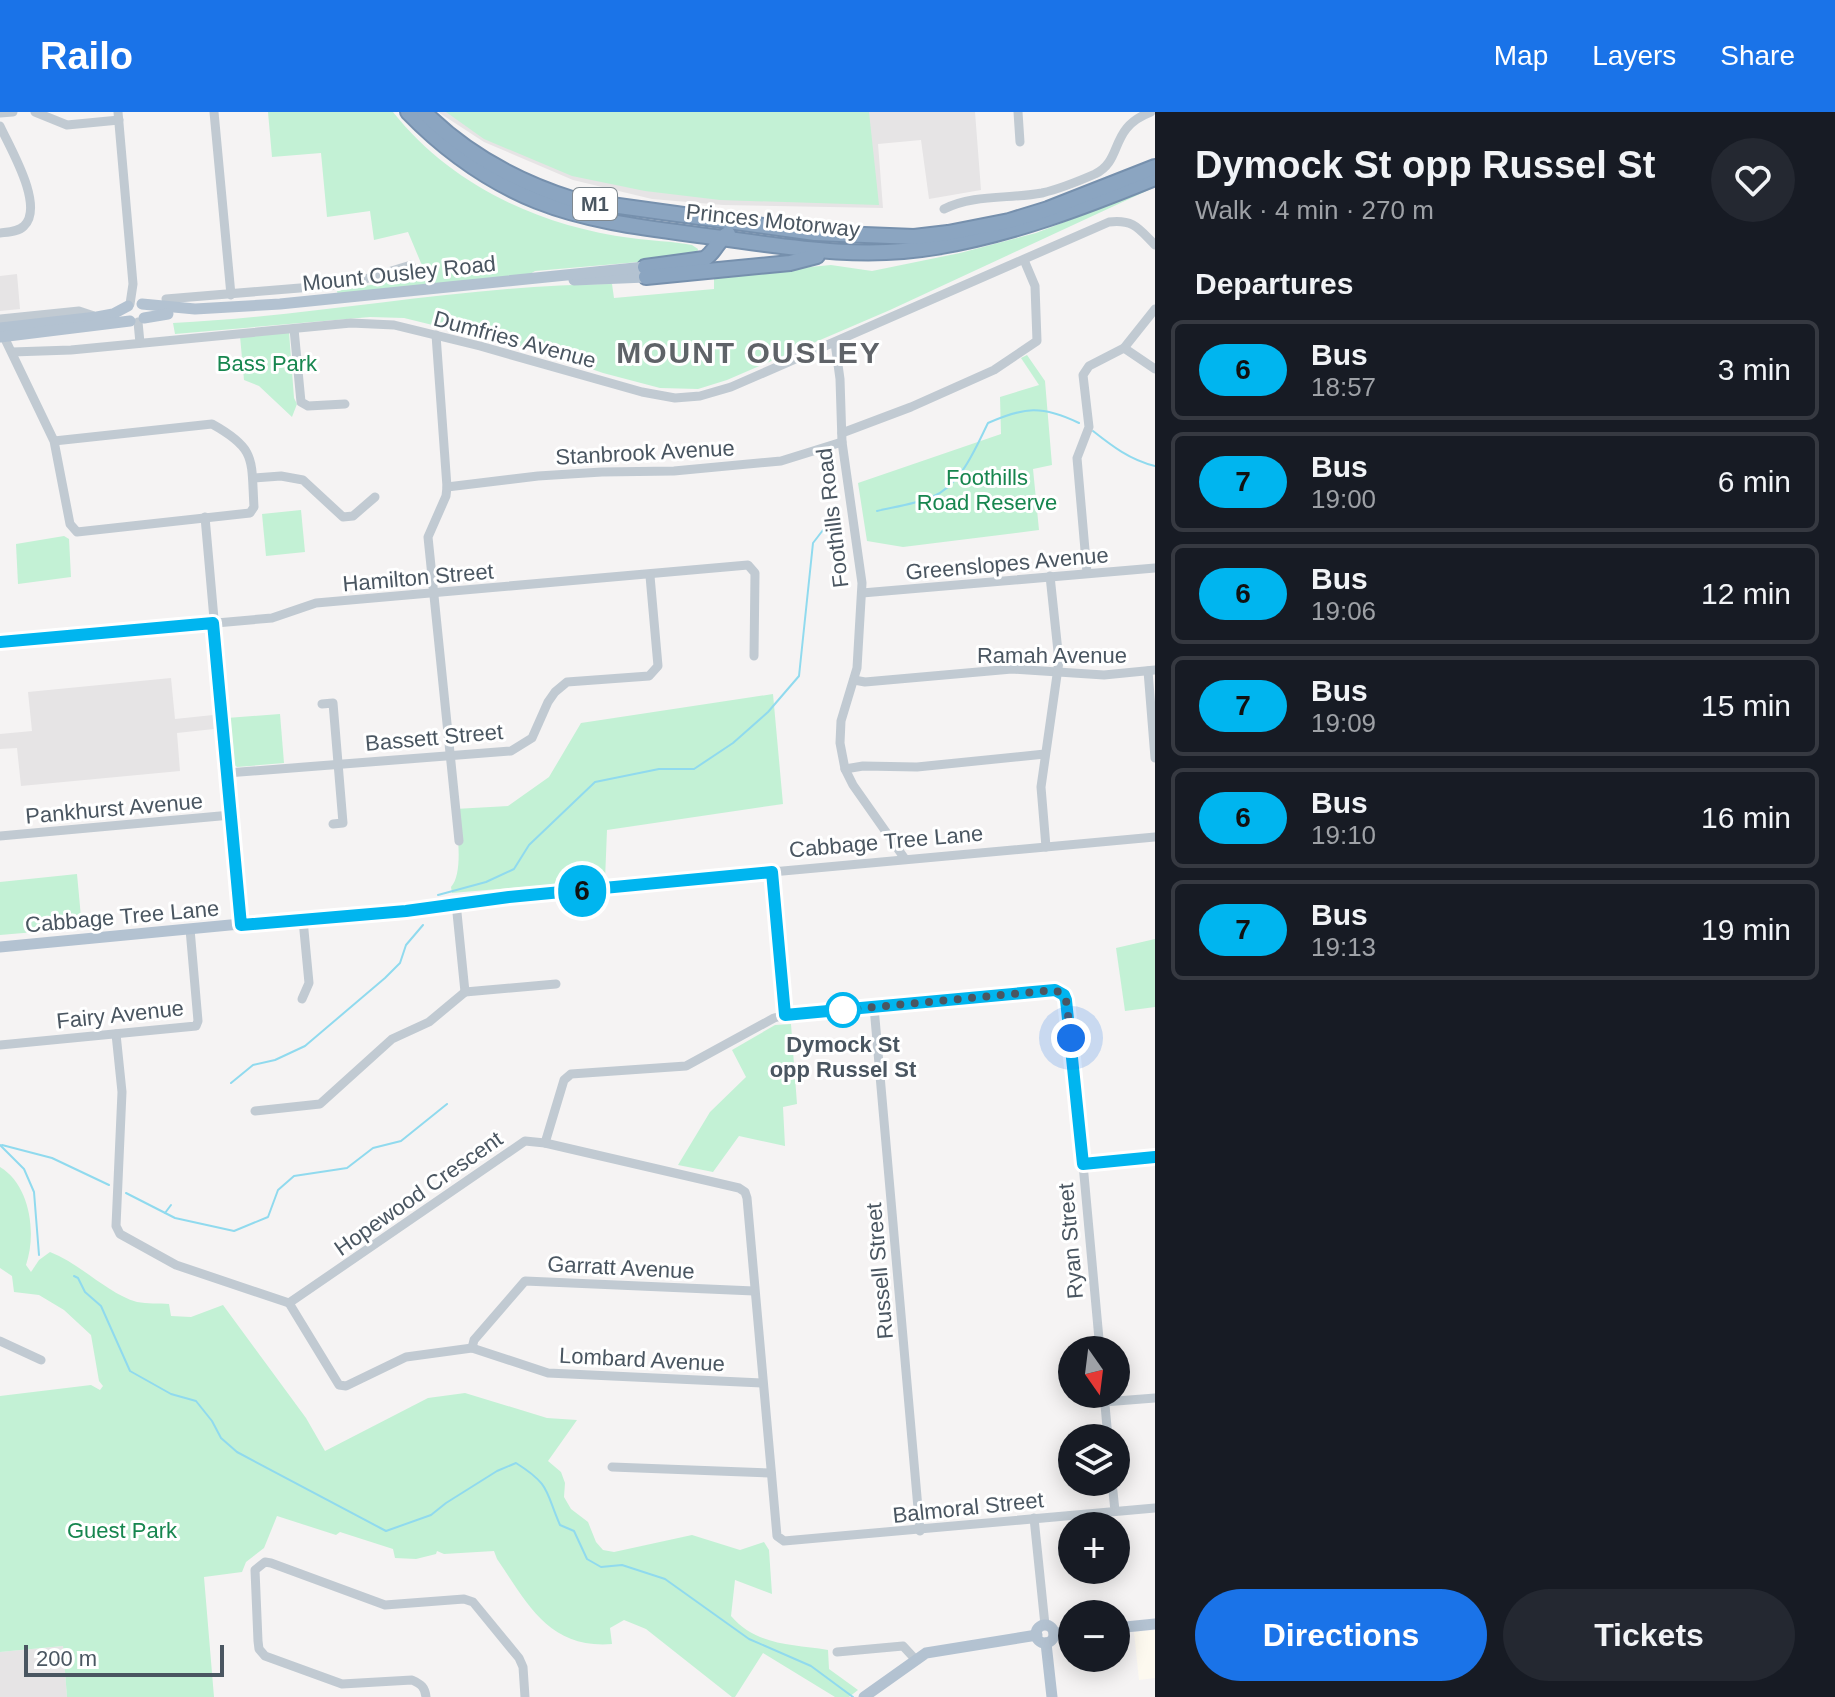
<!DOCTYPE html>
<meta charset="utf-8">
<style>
:root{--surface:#171b24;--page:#242831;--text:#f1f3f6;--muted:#9ea1a6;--line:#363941;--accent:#1a73e8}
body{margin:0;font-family:Arial,sans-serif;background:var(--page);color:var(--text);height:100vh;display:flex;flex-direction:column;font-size:30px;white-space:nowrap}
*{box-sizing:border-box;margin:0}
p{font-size:26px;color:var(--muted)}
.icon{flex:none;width:44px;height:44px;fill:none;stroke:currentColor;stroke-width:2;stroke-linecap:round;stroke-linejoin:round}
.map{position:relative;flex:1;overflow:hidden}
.details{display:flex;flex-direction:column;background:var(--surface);width:680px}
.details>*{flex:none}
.badge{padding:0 16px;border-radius:26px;font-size:28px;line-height:52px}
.needle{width:52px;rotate:166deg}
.fabs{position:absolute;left:1058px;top:1224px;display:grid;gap:16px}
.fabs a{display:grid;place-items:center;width:72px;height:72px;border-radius:50%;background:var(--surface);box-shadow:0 4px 20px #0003;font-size:40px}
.scale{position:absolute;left:24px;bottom:20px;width:200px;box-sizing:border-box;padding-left:8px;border:4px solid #4a5661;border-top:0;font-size:22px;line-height:28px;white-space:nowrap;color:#4a5661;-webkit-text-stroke:6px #fff;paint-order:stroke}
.you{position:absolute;width:40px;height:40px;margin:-20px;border:6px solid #fff;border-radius:50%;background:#1a73e8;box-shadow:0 0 0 12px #1a73e833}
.map>.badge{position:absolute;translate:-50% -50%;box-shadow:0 0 0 4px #fff}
h2{padding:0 40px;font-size:30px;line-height:72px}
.round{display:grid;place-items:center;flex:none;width:84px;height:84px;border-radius:42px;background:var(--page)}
.summary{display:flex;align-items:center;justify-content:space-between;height:136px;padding:0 40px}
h1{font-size:38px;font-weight:600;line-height:60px}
.primary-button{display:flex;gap:16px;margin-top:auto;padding:16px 40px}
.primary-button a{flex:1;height:92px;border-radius:48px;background:var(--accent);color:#fff;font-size:32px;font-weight:600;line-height:92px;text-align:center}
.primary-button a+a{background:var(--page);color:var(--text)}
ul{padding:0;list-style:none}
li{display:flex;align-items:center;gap:24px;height:100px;margin:0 16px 12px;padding:0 24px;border:4px solid var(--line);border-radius:12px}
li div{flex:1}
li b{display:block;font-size:30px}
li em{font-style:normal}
li .badge{min-width:88px;font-weight:700;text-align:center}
header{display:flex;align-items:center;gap:48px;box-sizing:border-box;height:112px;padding:0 40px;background:var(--accent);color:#fff}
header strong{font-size:38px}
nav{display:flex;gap:44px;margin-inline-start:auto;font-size:28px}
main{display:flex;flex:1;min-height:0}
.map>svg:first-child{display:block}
.commercial{fill:#fdf9ef}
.education{fill:#e6e4e5}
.green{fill:#c3f1d5}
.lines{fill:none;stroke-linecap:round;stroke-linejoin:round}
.stream{stroke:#90daee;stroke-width:2}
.highway-casing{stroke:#7690ad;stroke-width:18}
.minor{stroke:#c1cad2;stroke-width:9}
.major{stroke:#b3c2d1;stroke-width:11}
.highway{stroke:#8ba5c1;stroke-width:14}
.line-casing{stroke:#fff;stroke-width:18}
.line{stroke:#00b5ef;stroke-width:12}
.walk{stroke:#4a5661;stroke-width:8;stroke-dasharray:0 14.4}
.stop-dot{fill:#fff;stroke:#00b5ef;stroke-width:4}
.labels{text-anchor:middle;stroke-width:6;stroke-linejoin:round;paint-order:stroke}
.shield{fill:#fff;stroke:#808990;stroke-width:2}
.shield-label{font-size:20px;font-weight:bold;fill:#4a5661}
.street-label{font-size:22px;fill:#4a5661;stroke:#fff}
.park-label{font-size:22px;fill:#17864f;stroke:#fff}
.stop-label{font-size:22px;font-weight:bold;fill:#4a5661;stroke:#fff}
.district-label{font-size:30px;font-weight:bold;letter-spacing:2px;fill:#5f6368;stroke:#fff}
</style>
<header>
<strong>Railo</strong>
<nav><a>Map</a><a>Layers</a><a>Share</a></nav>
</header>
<main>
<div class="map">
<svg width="1155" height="1585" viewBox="0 0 1155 1585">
<rect width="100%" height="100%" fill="#f5f3f3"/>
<path class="commercial" d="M 1155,1518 L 1155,1566 L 1139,1568 L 1134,1520 Z"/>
<g class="education">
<path d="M 438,0 L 975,0 L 981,78 L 929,87 L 921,28 L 878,32 L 883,96 L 723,93 L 652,87 L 573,68 L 484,30 Z"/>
<path d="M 17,162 L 20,197 L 0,199 L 0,164 Z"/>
<path d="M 171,566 L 175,607 L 213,603 L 214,617 L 177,621 L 180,659 L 21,674 L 17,636 L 0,637 L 0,622 L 32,619 L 28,580 Z"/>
<path d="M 63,1534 L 67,1585 L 0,1585 L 0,1540 Z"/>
</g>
<g class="green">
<path d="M 268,0 L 393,0 C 451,73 539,114 631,126 C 651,129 672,129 692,133 L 698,137 L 697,141 L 685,146 L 535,159 L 525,165 L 338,184 L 337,179 L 426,163 L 408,120 L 374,128 L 370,99 L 327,105 L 321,41 L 272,45 Z"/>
<path d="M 446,0 L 869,0 L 879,93 L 720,88 L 645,79 L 572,64 L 484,27 Z"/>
<path d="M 1155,75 L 890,198 L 727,268 L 698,277 L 660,276 L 603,261 L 539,239 L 404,206 L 370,205 L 175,222 L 173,211 C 320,204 464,173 612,172 L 614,186 L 714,177 L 714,164 L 831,153 L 872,159 L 960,141 L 1036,121 Z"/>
<path d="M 289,220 L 294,286 L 297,292 L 292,305 L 259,274 L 244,268 L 240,224 Z"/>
<path d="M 1027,243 L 1045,269 L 1052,353 L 1033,357 L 1039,418 L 903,435 L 867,429 L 858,371 L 1001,322 L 1000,285 L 1039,273 L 1021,246 Z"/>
<path d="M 301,398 L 305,440 L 266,444 L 262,402 Z"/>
<path d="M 64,424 L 69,427 L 71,465 L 18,472 L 16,432 Z"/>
<path d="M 773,582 L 783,692 L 607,718 L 605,768 L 452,781 L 451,775 C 464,761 457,717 455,697 L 508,694 L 549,665 L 581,611 Z"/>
<path d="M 280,602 L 284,651 L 237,655 L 233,652 L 227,606 Z"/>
<path d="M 77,762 L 82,816 L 0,823 L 0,770 Z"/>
<path d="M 1155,827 L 1155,895 L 1125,899 L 1116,836 Z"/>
<path d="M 791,912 L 797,992 L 783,995 L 785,1034 L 739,1024 L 713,1060 L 678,1053 L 710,1000 L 746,965 L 732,938 L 775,913 Z"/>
<path d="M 0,1055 C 30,1073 37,1121 26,1153 L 31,1160 L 39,1148 L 50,1140 C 81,1152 108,1182 137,1190 C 147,1192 159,1191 169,1192 L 171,1204 L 191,1205 L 223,1193 L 306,1306 L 325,1339 L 428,1286 L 465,1281 L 547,1306 L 577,1308 L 548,1349 L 561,1360 L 565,1371 L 564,1385 L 571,1397 L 588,1410 L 596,1430 L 603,1438 L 614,1440 L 692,1423 L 740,1438 L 764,1430 L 769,1438 L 772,1482 L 735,1468 L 731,1504 C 757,1534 791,1532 828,1538 L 829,1557 L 858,1578 L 849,1585 L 835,1585 L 763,1541 L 735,1585 L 732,1585 L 646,1517 L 624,1508 L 610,1516 L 612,1532 C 549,1537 528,1492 497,1447 L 494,1439 L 444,1442 L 437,1439 L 436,1442 L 416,1447 L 395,1446 L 393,1437 L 340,1420 L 336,1423 L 277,1404 L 264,1436 L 246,1450 L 242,1460 L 204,1465 L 214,1585 L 67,1585 L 63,1534 L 0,1540 L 0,1284 L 91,1273 L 100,1278 L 103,1274 L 99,1269 L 91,1223 L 64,1198 L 39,1183 L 14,1180 L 12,1164 L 0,1156 Z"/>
</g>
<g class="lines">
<g class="stream">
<path d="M 1093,319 C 1112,334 1130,348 1155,354"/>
<path d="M 877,399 C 894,395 915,392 932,385 C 961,373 975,337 988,311 C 1024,295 1042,293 1079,311"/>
<path d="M 438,783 L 486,770 L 514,757 L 529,733 L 595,670 L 659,657 L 694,657 L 733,631 L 768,600 L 799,564 L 813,431 L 823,418 L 841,406"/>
<path d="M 231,971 L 253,953 L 275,948 L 305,934 L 385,866 L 400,851 L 406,833 L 423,813"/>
<path d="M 0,1033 L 24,1057 L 34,1080 L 39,1143"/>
<path d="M 2,1033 L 52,1046 L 109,1073"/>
<path d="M 126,1081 L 175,1106 L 234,1119 L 268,1105 L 278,1078 L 294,1064 L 347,1056 L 373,1036 L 401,1029 L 447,992"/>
<path d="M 165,1101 L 171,1093"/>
<path d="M 74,1164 L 78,1166 L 85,1180 L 101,1194 L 130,1259 L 171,1282 L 196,1289 L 212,1309 L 221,1326 L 237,1340 L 386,1419 L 431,1403 L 446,1391 L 497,1359 L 516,1351 C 551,1373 545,1379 560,1413 L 574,1419 L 587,1447 L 601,1455 L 622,1453 L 665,1467 L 749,1527 L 811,1554 L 853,1585"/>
</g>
<defs>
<g id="highway">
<path d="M 408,0 C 444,37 488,69 537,89 C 592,111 655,117 714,125 C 788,135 861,148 936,135 C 1013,122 1084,95 1155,66"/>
<path d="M 424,0 C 467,43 517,70 575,88 L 815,121 L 914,125 L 948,121 L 1009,109 L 1048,97 L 1155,55"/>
<path d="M 645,155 L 704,147 C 715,141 717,128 728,122"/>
<path d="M 646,165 L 790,151 L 817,144"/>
</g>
</defs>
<use href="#highway" class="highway-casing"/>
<g class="minor">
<path d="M 35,0 L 67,13 L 119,8"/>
<path d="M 118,0 L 133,172 L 130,192"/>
<path d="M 214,0 L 231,183"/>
<path d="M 1018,0 L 1020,30"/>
<path d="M 0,1 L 13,0"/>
<path d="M 0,14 C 10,36 45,94 24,114 C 18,120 8,120 0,121"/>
<path d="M 944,97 C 973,82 1010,87 1042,81 C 1059,77 1079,69 1095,62 C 1124,48 1108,16 1151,0"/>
<path d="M 166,187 L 349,172 L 411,153"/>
<path d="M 0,207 L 79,199 L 97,205"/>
<path d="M 138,210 L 140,231"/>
<path d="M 294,217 L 301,290 L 308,294 L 345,292"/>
<path d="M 436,223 L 447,375 L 446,384 L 428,425 L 459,729"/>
<path d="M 4,225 L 54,329 L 70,412 L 77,420 L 250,401 L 254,395 C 251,347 257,337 212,312 L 54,329"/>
<path d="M 835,231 L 840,267 L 842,330 L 862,471 L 857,556 L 841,609 L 840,631 L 845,657 L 853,673 L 905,747"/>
<path d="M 1124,236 L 1155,257"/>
<path d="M 12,240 L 71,238 L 351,211 L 394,213 L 480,234 L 642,280 L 675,286 L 700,284 L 731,275 L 1109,110 C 1134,107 1139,117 1155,133"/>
<path d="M 842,321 L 911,295 L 994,258 L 1037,229 L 1035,174 L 1024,148"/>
<path d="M 253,366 L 281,364 L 303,368 L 343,405 L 353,404 L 375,385"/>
<path d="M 447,375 L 538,364 L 602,360 L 674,359 L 781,349 L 842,330"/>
<path d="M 205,405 L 241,813"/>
<path d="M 1087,461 L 1077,346 L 1089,315 L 1083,263 L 1089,254 L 1124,236 L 1155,197"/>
<path d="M 862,481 L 1155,456"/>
<path d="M 0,530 L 272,506 L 316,491 L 748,453 L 755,461 L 754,544"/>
<path d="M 1148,559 L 1155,646"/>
<path d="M 854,568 L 865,570 L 1012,557 L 1104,563 L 1155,558"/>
<path d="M 322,592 L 333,591 L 343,711 L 333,712"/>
<path d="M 845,657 L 863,654 L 917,655 L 1045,642"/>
<path d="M 227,661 L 511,639 L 532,626 L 548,590 L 555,580 L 567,570 L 649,564 L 658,554 L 650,464"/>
<path d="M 0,724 L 231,703"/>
<path d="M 1046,735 L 1041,675 L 1059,549 L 1050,464"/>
<path d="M 772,760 L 1155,725"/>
<path d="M 456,791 L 465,880 L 556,872"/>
<path d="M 302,887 L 309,871 L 303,808"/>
<path d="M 874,895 L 920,1419"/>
<path d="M 116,922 L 122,980 L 116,1114 L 120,1122 L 176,1153 L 289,1191"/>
<path d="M 0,933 L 196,914 L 198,909 L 190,817"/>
<path d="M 255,999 L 320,992 L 392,927 L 429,910 L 465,880"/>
<path d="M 545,1031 L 564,968 L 571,962 L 686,954 L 774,906 L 785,903"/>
<path d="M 1083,1052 L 1100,1238"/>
<path d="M 289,1191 L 525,1029 L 545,1031 L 739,1076 L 745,1080 L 747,1086 L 777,1424 L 784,1429 L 1155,1396"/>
<path d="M 289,1191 L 339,1273 L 346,1274 L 406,1245 L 472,1236 L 548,1261 L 762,1271"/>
<path d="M 0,1229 L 41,1248"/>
<path d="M 472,1236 L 474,1228 L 525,1169 L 754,1179"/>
<path d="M 1104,1282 L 1108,1326"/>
<path d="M 1104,1290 L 1155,1286"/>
<path d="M 612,1355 L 771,1361"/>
<path d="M 1112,1370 L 1115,1399"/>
<path d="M 1034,1406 L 1045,1513"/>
<path d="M 837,1540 L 903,1534 L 915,1547"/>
<path d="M 426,1585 C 425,1575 421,1572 412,1568 L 342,1572 L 265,1544 L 259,1537 L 258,1529 L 255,1458 L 265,1450 L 271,1451 L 385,1493 L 464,1487 L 473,1490 L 519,1546 L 523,1555 L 525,1585"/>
</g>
<g class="major">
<path d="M 574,168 L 646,165"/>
<path d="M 142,192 L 195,197 L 280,192 L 645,155"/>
<path d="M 144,206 L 168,202"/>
<path d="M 0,216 L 97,205 L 113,202 L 128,194"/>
<path d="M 0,225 L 130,209"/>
<path d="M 0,835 C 258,812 515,787 772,760 L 785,903 L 1055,878 L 1064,883 L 1066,888 L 1083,1052 L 1155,1045"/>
<circle cx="1045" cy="1522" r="9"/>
<path d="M 1116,1516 L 1155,1512"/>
<path d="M 1054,1521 L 1072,1520"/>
<path d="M 1046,1531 L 1052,1585"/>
<path d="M 864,1585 L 926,1541 L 1037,1523"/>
</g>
<use href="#highway" class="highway"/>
</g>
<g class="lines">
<defs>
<path id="line" d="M 0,530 L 213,511 L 241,813 L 406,799 L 509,785 L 772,760 L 785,903 L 1055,878 L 1064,883 L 1066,888 L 1083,1052 L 1155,1045"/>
</defs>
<use href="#line" class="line-casing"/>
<use href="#line" class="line"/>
<path class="walk" d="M 843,898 L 1055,878 L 1064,883 L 1066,888 L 1071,926"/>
</g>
<circle class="stop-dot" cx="843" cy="898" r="16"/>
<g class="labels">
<rect class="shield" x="573" y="76" width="44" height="32" rx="6"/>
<g class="shield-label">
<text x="595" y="99">M1</text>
</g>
<g class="street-label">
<text transform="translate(773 108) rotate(6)" y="8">Princes Motorway</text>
<text transform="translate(399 161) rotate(-6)" y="8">Mount Ousley Road</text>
<text transform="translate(515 227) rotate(15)" y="8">Dumfries Avenue</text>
<text transform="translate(645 340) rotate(-3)" y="8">Stanbrook Avenue</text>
<text transform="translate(832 406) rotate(-97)" y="8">Foothills Road</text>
<text transform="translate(1007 451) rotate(-5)" y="8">Greenslopes Avenue</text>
<text transform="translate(418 465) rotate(-5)" y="8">Hamilton Street</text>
<text x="1052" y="551">Ramah Avenue</text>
<text transform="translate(434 625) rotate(-5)" y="8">Bassett Street</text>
<text transform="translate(114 696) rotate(-5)" y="8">Pankhurst Avenue</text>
<text transform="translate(886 729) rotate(-5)" y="8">Cabbage Tree Lane</text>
<text transform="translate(122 804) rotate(-5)" y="8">Cabbage Tree Lane</text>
<text transform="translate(120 902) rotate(-6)" y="8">Fairy Avenue</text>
<text transform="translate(418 1081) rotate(-35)" y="8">Hopewood Crescent</text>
<text transform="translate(1070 1129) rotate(-95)" y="8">Ryan Street</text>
<text transform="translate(621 1155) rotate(3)" y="8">Garratt Avenue</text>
<text transform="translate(879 1159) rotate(-95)" y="8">Russell Street</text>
<text transform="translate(642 1247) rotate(3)" y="8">Lombard Avenue</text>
<text transform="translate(968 1395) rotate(-6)" y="8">Balmoral Street</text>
</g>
<g class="park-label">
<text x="267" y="259">Bass Park</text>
<text x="987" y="373">Foothills<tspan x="987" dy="25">Road Reserve</tspan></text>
<text x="122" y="1426">Guest Park</text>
</g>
<g class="stop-label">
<text x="843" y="940">Dymock St<tspan x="843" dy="25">opp Russel St</tspan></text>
</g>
<g class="district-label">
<text x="749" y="251">MOUNT OUSLEY</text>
</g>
</g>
</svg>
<div class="fabs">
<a><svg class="needle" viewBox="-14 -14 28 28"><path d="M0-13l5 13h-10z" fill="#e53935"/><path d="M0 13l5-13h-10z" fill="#9ea1a6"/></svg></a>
<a><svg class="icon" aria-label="layers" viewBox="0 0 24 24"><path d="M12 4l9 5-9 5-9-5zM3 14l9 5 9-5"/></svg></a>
<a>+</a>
<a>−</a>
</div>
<div class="scale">200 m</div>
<div class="you" style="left:1071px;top:926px"></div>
<b class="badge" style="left:582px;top:779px;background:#00b5ef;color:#111">6</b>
</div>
<section class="details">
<div class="summary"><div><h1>Dymock St opp Russel St</h1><p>Walk · 4 min · 270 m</p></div><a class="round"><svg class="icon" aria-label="heart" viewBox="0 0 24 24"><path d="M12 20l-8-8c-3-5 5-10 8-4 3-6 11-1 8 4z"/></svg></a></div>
<h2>Departures</h2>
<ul>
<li><span class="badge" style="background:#00b5ef;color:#111">6</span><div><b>Bus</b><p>18:57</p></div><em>3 min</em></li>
<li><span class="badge" style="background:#00b5ef;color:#111">7</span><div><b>Bus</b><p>19:00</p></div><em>6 min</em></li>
<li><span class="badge" style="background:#00b5ef;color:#111">6</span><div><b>Bus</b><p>19:06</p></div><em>12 min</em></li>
<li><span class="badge" style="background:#00b5ef;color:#111">7</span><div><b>Bus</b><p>19:09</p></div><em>15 min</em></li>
<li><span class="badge" style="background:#00b5ef;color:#111">6</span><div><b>Bus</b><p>19:10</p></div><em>16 min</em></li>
<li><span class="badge" style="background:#00b5ef;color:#111">7</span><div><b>Bus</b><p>19:13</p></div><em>19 min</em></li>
</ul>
<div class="primary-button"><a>Directions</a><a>Tickets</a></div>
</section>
</main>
